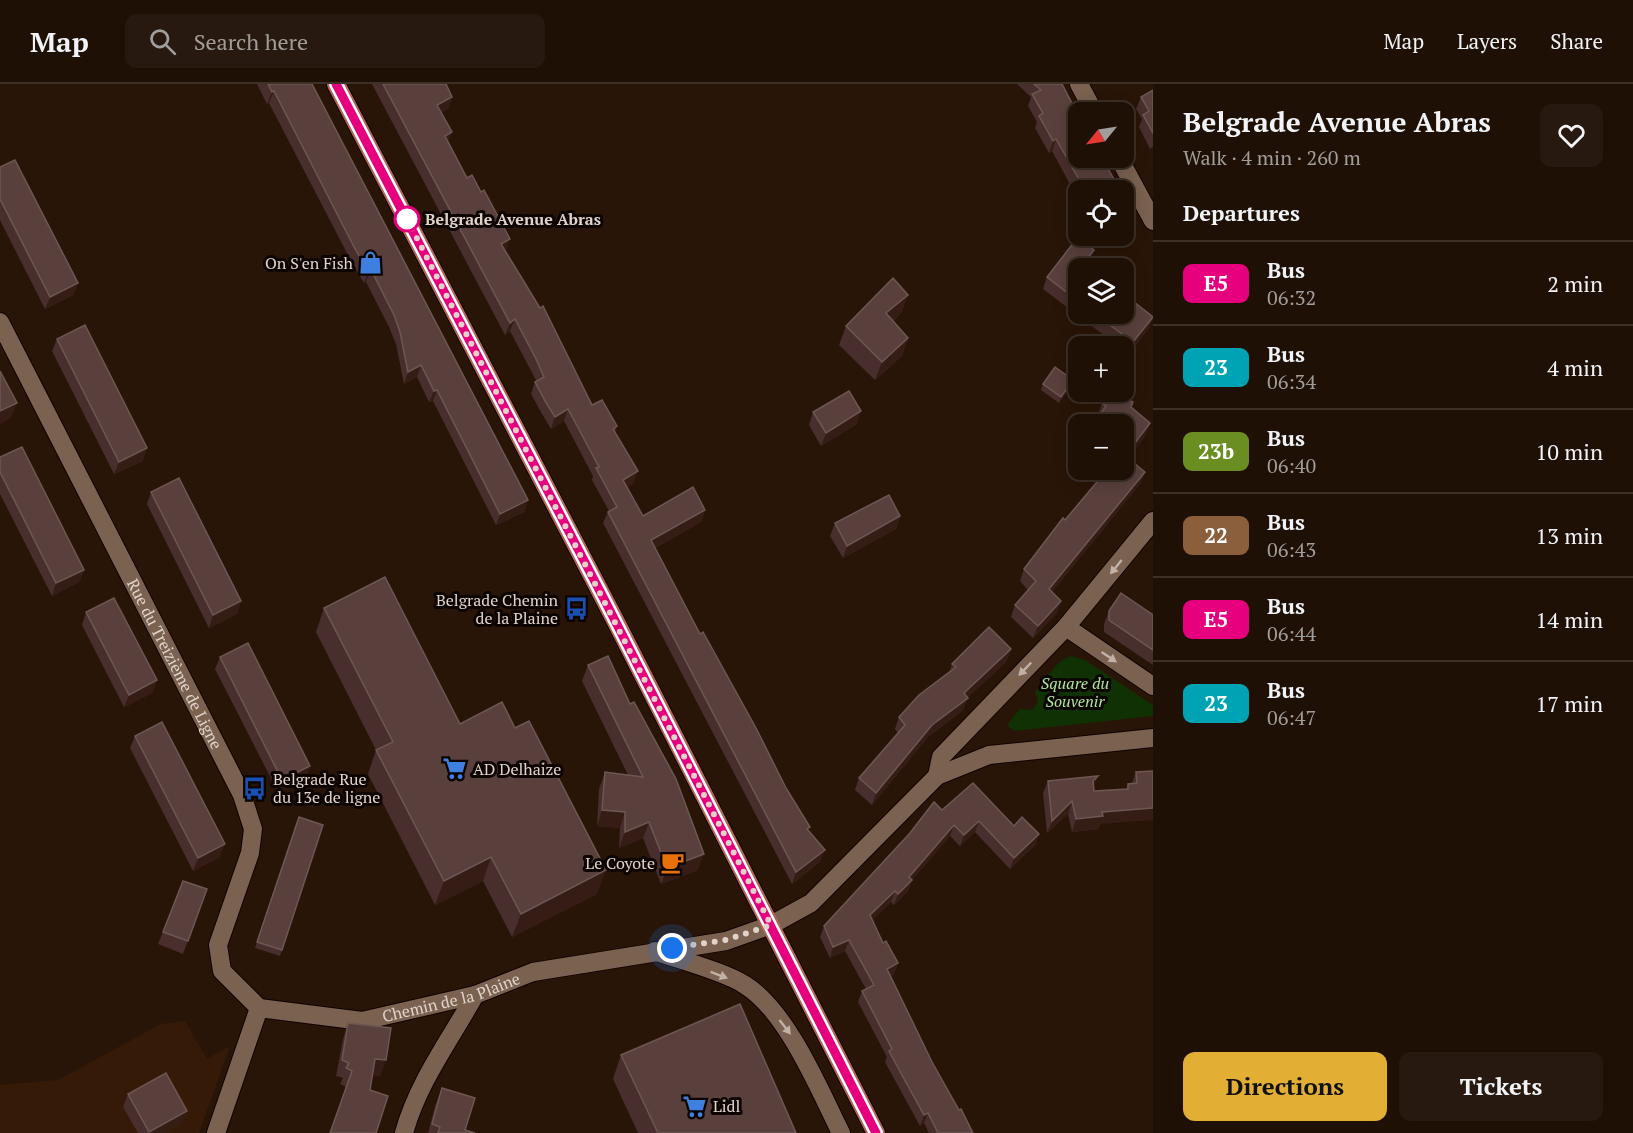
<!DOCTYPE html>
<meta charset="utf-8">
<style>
:root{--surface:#1f1005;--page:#27190f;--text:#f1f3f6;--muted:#a19d9a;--line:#3c3027;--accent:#e2af34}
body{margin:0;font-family:"PT Serif",serif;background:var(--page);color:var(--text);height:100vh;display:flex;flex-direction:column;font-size:22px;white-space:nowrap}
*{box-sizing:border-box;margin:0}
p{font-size:20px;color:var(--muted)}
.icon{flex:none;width:33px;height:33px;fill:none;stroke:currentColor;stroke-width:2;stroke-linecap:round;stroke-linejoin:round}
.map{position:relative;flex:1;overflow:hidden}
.panel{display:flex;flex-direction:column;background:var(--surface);width:480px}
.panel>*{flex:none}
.badge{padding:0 12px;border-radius:9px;font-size:21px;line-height:39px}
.needle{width:39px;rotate:240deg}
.controls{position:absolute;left:1068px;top:18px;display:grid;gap:12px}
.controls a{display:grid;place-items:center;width:66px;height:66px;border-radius:12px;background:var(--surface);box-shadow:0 3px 15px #0003,0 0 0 2px var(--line);font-size:30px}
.you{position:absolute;width:30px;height:30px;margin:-15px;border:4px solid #fff;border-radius:50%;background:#1a73e8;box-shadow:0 0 0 9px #1a73e833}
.map>.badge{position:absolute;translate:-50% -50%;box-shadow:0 0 0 3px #fff}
h2{padding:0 30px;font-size:22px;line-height:54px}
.round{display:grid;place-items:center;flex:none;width:63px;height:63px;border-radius:12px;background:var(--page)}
.summary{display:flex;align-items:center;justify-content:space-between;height:102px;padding:0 30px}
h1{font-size:28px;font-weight:800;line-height:45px}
.cta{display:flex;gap:12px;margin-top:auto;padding:12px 30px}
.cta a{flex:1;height:69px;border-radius:12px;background:var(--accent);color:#111;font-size:24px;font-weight:800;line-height:69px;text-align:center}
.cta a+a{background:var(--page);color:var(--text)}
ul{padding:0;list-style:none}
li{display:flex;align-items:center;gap:18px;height:84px;padding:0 30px;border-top:2px solid var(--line)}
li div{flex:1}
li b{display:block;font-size:22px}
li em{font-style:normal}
li .badge{min-width:66px;font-weight:700;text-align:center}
header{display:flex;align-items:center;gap:36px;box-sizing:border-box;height:84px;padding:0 30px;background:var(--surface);border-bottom:2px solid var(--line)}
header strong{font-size:28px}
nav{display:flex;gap:33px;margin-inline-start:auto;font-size:21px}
.search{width:420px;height:54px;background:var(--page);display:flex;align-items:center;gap:15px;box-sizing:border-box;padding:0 21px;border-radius:12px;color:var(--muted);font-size:22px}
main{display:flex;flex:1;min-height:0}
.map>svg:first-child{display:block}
.built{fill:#351b07}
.green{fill:#103103}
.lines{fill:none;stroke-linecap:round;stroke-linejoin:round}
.minor-casing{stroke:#110200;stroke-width:20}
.tertiary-casing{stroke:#110200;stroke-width:20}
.primary-casing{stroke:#110200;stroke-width:20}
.minor{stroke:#7a6150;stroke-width:18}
.tertiary{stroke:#7a6150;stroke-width:18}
.primary{stroke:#b06555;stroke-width:18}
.wall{fill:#482e2c}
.shaded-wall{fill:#351d16}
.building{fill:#59403d;stroke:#6e5753;stroke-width:1.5}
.oneway{fill:#c2b1a5}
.line-casing{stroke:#fff;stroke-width:14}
.line{stroke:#e6007e;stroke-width:9}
.walk{stroke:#e1d3c9;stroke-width:6;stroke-dasharray:0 10.8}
.stop-dot{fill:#fff;stroke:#e6007e;stroke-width:3}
.labels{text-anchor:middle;stroke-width:6;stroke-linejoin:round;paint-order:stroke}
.stop-label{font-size:16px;font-weight:bold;fill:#e1d3c9;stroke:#0b0401;text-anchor:start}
.poi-label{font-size:16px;fill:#e1d3c9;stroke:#0b0401;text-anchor:end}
.street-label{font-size:16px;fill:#e1d3c9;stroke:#0b0401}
.park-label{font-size:16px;font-style:italic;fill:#ade79a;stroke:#0b0401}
</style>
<header>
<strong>Map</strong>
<div class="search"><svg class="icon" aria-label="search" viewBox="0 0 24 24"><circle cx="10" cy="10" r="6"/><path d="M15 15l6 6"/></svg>Search here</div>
<nav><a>Map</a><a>Layers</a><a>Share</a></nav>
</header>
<main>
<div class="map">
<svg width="1153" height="1049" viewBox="0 0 1153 1049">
<rect width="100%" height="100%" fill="#291507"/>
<path class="built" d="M 185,937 L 207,975 L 230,962 L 199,1049 L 0,1049 L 0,1001 L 58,996 L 161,940 Z"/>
<path class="green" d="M 1070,572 L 1085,576 L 1153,621 L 1153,632 L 1014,647 L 1007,641 L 1020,625 L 1032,626 L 1038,618 L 1035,608 C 1045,594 1055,579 1070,572 Z"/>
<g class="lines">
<defs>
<g id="minor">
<path d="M 1079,0 L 1094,28"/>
<path d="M 1119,74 L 1153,137"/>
<path id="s1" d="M 0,238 L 242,711 L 253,745 L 250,769 L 218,861 L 222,887 L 259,924"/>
<path d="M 1066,543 L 1153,602"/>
<path d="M 937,692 L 941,673 L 1066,543 L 1153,437"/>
<path d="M 655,867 C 679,876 726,888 745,901 C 787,927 819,1005 841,1049"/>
<path id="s2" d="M 259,924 L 362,937 L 475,911 L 533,888 L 726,857 L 771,841"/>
<path d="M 216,1049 L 259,924"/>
<path d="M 404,1049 C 418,998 450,956 475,911"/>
</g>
<path id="tertiary" d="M 771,841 L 811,819 L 937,692 L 989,671 L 1153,654"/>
<path id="primary" d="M 336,0 L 614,534 L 876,1049"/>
</defs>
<use href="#minor" class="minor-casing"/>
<use href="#tertiary" class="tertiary-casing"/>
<use href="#primary" class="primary-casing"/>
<use href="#minor" class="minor"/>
<use href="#tertiary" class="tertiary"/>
<use href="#primary" class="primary"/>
</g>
<g class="wall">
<path d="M 257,0 L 312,0 L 528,416 L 524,428 L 496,441 L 433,317 L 429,318 L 417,293 L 404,300 L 396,260 L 389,243 L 366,198 L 364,199 L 350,175 L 269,19 L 267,20 Z"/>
<path d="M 372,0 L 446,0 L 452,13 L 448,25 L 442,28 L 448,58 L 506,167 L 592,321 L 617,342 L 615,348 L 634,399 L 627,403 L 643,432 L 705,426 L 701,438 L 655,464 L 700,550 L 786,704 L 808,746 L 820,778 L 792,800 L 603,439 L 608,428 L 609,427 L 592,396 L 593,392 L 564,337 L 551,345 L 541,328 L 531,310 L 535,298 L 537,298 L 510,247 L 505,251 Z"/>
<path d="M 1017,0 L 1062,0 L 1120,106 L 1078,106 L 1078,115 L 1052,67 L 1049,69 L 1035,44 L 1037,38 L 1028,22 L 1031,13 Z"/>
<path d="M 1153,6 L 1153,63 L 1150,65 L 1139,43 L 1142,35 L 1136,25 L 1141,13 Z"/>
<path d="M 0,83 L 78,199 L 73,211 L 45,225 L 0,136 Z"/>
<path d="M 1090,178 L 1087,182 L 1078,184 L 1078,230 L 1124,230 L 1153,233 L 1148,245 L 1128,271 L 1124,267 L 1124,262 L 1118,262 L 1043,205 L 1047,193 Z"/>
<path d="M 908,211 L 901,229 L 893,237 L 908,254 L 902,272 L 875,296 L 839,261 L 846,242 Z"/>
<path d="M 57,255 L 143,377 L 114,390 L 52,267 Z"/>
<path d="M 1043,300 L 1071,302 L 1059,319 L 1041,306 Z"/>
<path d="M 1133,318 L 1131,323 L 1146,351 L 1128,374 L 1145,388 L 1140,400 L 1052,508 L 1057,529 L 1033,554 L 1011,533 L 1015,521 L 1028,506 L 1020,497 L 1024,485 L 1065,436 L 1124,386 L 1124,340 L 1095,340 L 1099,332 L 1098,331 L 1102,319 Z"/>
<path d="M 813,328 L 857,340 L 821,362 L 809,341 Z"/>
<path d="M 0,373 L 84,486 L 79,498 L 52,512 L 0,410 Z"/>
<path d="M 151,408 L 241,517 L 237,530 L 209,544 L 147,420 Z"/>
<path d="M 900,432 L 896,445 L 843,474 L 830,452 L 835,439 Z"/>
<path d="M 324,524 L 460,640 L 597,810 L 512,853 L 483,797 L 435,821 L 368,690 L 376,666 L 316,548 Z"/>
<path d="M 1109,527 L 1153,531 L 1153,581 L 1104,548 L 1104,540 Z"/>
<path d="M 86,528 L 157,596 L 152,609 L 124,623 L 82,541 Z"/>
<path d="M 1011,565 L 1006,578 L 967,614 L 963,626 L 928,653 L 872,721 L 855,706 L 859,694 L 898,649 L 895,645 L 899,633 L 949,589 L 952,580 Z"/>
<path d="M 220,573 L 306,695 L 278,708 L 215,585 Z"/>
<path d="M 588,581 L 698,786 L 661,800 L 643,754 L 619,764 L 620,744 L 597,742 L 599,705 L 605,688 L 628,691 L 582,597 Z"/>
<path d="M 135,652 L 220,773 L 193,787 L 130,664 Z"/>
<path d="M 1153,687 L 1100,740 L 1098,745 L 1072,748 L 1068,730 L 1047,749 L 1043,709 L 1048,697 L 1094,705 L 1094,707 L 1126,705 L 1128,700 L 1132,699 L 1136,688 Z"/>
<path d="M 942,726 L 1014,742 L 1039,750 L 1035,761 L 1010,785 L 975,748 L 960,762 L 950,752 L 912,796 L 908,807 L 894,821 L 891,818 L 872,836 L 883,859 L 898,879 L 894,890 L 890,892 L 932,978 L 959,1026 L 973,1049 L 929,1049 L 924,1039 L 920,1042 L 885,978 L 887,973 L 858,918 L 862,907 L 866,905 L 845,867 L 830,874 L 820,853 L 824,842 Z"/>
<path d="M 299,733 L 282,866 L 280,872 L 255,864 Z"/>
<path d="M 183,797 L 207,805 L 183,870 L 158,860 Z"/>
<path d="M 348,939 L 380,992 L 372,991 L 370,1006 L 346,1003 L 340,1000 L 343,994 L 336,992 L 343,955 Z"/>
<path d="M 621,971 L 796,1049 L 638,1049 L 613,995 Z"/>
<path d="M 442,1004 L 465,1046 L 475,1049 L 428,1049 L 435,1022 Z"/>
<path d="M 128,1010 L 182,1039 L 164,1049 L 138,1049 L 123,1023 Z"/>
</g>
<g class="shaded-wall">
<path d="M 274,7 L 269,19 L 267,20 L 272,8 Z"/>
<path d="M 452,13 L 448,25 L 433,33 L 437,21 Z"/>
<path d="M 452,48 L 448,59 L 445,52 Z"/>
<path d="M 1056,55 L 1052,67 L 1049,69 L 1053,57 Z"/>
<path d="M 1127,120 L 1124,131 L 1124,122 Z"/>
<path d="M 510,155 L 506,167 L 501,160 Z"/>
<path d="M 1094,166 L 1090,178 L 1085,184 L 1084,179 Z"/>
<path d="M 371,186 L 366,198 L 364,199 L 368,187 Z"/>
<path d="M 78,199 L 73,211 L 45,225 L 50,213 Z"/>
<path d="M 908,211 L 901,229 L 879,248 L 886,229 Z"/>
<path d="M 1153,233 L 1148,245 L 1128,271 L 1133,258 Z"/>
<path d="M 515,235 L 510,247 L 505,251 L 510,239 Z"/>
<path d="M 908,254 L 902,272 L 875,296 L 882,278 Z"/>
<path d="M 421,281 L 417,293 L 404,300 L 408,288 Z"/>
<path d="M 1073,296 L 1071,302 L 1059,319 L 1061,313 Z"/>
<path d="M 437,306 L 433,317 L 429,318 L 434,307 Z"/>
<path d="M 17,319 L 11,334 L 0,340 L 0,327 Z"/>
<path d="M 568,325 L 564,337 L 551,345 L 555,333 Z"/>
<path d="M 861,327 L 857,340 L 821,362 L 826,349 Z"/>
<path d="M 1150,339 L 1146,351 L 1127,375 L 1132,363 Z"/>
<path d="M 147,364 L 143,377 L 114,390 L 119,378 Z"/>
<path d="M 638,387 L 634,399 L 618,408 L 623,396 Z"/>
<path d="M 1145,388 L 1140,400 L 1045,517 L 1049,505 Z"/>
<path d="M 528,416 L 524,428 L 496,441 L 500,430 Z"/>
<path d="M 705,426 L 701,438 L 647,468 L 651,456 Z"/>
<path d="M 900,432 L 896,445 L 843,474 L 847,462 Z"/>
<path d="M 84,486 L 79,498 L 52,512 L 56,499 Z"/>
<path d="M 241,517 L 237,530 L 209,544 L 213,531 Z"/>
<path d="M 1061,517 L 1057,529 L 1033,554 L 1038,542 Z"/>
<path d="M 1011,565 L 1006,578 L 967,614 L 963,626 L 928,653 L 872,721 L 876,709 L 932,641 L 964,609 Z"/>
<path d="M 157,596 L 152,609 L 124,623 L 129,611 Z"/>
<path d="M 310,682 L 306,695 L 278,708 L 282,696 Z"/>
<path d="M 1098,692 L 1094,704 L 1093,697 Z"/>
<path d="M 1072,717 L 1068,730 L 1047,749 L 1052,737 Z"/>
<path d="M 1153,724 L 1153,736 L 1100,740 L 1098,745 L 1072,748 L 1076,735 L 1102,728 Z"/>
<path d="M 602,726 L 625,728 L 620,744 L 597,742 Z"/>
<path d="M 979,737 L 975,748 L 960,762 L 964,751 Z"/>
<path d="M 649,738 L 643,754 L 619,764 L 625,748 Z"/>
<path d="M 954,741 L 950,752 L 905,804 L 909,793 Z"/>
<path d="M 1039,750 L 1035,761 L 1010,785 L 1014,774 Z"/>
<path d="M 225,760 L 220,773 L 193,787 L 198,774 Z"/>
<path d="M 825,766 L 820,778 L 792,800 L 796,788 Z"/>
<path d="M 704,770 L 698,786 L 661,800 L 667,784 Z"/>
<path d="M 491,773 L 483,797 L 435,821 L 444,797 Z"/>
<path d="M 606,786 L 597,810 L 512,853 L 521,830 Z"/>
<path d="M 912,796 L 908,807 L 894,821 L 898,810 Z"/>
<path d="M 895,807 L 891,818 L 866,842 L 870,831 Z"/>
<path d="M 849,856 L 845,867 L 830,874 L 833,863 Z"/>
<path d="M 898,879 L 894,890 L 883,896 L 887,885 Z"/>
<path d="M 375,975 L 386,976 L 380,992 L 369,991 Z"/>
<path d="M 187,1027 L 182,1039 L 164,1049 L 148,1049 L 149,1048 Z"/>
<path d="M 928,1029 L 924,1039 L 920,1042 L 924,1031 Z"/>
</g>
<g class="building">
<path d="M 268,0 L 312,0 L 528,416 L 500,430 L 437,306 L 434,307 L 421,281 L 408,288 L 400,248 L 394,231 L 371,186 L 368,187 L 354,163 L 274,7 L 272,8 Z"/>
<path d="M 383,0 L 446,0 L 452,13 L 437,21 L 452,48 L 445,52 L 467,94 L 472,91 L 481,108 L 484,106 L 510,155 L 501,160 L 540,224 L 543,222 L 592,321 L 602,316 L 617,342 L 613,345 L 638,387 L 623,396 L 643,432 L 693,403 L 705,426 L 651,456 L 700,550 L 703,548 L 756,644 L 786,704 L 810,743 L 807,745 L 825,766 L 796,788 L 608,428 L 617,423 L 596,384 L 599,383 L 568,325 L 555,333 L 545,317 L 535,298 L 544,293 L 536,275 L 515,235 L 510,239 Z"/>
<path d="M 1034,0 L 1062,0 L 1078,31 L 1078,74 L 1102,74 L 1120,106 L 1085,106 L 1056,55 L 1053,57 L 1039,32 L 1043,29 L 1032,10 L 1041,6 Z"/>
<path d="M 1153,6 L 1153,49 L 1143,31 L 1149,27 L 1141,13 Z"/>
<path d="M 15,76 L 78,199 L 50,213 L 0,115 L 0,83 Z"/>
<path d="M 1124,113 L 1127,120 L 1124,122 Z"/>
<path d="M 1078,153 L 1094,166 L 1084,179 L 1091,184 L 1078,184 L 1078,217 L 1047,193 Z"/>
<path d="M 893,194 L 908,211 L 886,229 L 908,254 L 882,278 L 846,242 Z"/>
<path d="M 1124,210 L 1153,233 L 1133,258 L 1095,230 L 1124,230 Z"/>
<path d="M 85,241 L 147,364 L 119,378 L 57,255 Z"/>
<path d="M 1055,283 L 1073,296 L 1061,313 L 1043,300 Z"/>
<path d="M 0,287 L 17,319 L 0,327 Z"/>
<path d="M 849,307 L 861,327 L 826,349 L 813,328 Z"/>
<path d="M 1111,308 L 1115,308 L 1133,318 L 1131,323 L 1150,339 L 1132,363 L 1124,356 L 1124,340 L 1103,340 L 1097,335 L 1106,322 L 1102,319 Z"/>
<path d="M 22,363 L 84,486 L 56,499 L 0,388 L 0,373 Z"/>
<path d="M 1124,371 L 1145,388 L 1049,505 L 1061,517 L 1038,542 L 1015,521 L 1036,497 L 1024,485 L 1063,434 L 1065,436 L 1107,386 L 1124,386 Z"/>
<path d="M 179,394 L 241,517 L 213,531 L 151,408 Z"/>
<path d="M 889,411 L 900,432 L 847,462 L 835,439 Z"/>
<path d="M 385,493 L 460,640 L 502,618 L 515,644 L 529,637 L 606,786 L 521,830 L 491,773 L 444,797 L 376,666 L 393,658 L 324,524 Z"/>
<path d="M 1121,509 L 1153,531 L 1153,566 L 1109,536 L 1109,527 Z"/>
<path d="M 114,514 L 157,596 L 129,611 L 86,528 Z"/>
<path d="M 989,543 L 1011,565 L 964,609 L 968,614 L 932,641 L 876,709 L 859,694 L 905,641 L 899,633 L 919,611 L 956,583 L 952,580 Z"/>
<path d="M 248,559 L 310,682 L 282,696 L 220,573 Z"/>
<path d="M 608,572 L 630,620 L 634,618 L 676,695 L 704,770 L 667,784 L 649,738 L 625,748 L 625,728 L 602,726 L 605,688 L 643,693 L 588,581 Z"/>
<path d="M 162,638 L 225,760 L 198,774 L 135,652 Z"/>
<path d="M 1153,687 L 1153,724 L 1102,728 L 1103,732 L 1076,735 L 1072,717 L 1052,737 L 1048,697 L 1098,692 L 1093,697 L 1094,707 L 1128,705 L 1128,700 L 1137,699 L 1136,688 Z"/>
<path d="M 973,699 L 1014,742 L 1022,733 L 1039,750 L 1014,774 L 979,737 L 964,751 L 954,741 L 909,793 L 912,796 L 898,810 L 895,807 L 870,831 L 883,859 L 886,857 L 898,879 L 887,885 L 932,978 L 959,1026 L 961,1025 L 973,1049 L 938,1049 L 928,1029 L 924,1031 L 903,993 L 889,967 L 892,965 L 862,907 L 874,901 L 849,856 L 833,863 L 824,842 L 910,749 L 934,718 L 942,726 Z"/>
<path d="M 299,733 L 323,741 L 282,866 L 257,858 Z"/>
<path d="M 183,797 L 207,805 L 188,857 L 163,848 Z"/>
<path d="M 740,920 L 796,1049 L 658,1049 L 621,971 Z"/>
<path d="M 348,939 L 391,944 L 386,976 L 375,975 L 370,1006 L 388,1012 L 376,1049 L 330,1049 L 352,987 L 346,984 L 349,979 L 342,976 Z"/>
<path d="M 166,989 L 187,1027 L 149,1048 L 128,1010 Z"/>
<path d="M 442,1004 L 475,1014 L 465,1046 L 475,1049 L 438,1049 L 440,1043 L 432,1040 Z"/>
</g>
<defs><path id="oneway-solid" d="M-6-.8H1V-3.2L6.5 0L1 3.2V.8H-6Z" transform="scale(1.5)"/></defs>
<g class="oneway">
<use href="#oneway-solid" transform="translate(1116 483) rotate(129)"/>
<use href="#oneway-solid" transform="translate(1109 573) rotate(34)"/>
<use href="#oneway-solid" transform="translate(1025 585) rotate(134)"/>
<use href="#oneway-solid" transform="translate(719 891) rotate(21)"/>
<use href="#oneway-solid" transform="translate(785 943) rotate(52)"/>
</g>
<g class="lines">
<defs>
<path id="line" d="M 336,0 L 603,513 L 876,1049"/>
</defs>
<use href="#line" class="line-casing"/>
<use href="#line" class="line"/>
<path class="walk" d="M 407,135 L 771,841 L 726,856 L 672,864"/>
</g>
<defs>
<symbol id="shop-bare" viewBox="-9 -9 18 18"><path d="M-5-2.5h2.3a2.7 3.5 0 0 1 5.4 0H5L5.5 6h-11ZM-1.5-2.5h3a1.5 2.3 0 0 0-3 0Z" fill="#3f7fe0" stroke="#0b0401" stroke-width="2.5" paint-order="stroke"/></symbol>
<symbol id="bus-bare" viewBox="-9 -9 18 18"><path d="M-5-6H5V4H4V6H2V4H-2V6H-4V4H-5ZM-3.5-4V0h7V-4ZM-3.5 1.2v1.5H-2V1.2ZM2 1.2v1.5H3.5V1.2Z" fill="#1a4fb4" stroke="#0b0401" stroke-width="2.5" paint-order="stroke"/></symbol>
<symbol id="supermarket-bare" viewBox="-9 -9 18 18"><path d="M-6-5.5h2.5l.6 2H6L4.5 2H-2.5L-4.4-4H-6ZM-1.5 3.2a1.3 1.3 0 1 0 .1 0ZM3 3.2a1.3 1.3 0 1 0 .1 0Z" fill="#3f7fe0" stroke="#0b0401" stroke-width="2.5" paint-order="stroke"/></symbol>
<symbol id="cafe-bare" viewBox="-9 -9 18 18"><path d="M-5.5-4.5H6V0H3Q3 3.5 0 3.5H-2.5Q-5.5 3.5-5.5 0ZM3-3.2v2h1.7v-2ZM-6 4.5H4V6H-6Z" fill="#e8710a" stroke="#0b0401" stroke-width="2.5" paint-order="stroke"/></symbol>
</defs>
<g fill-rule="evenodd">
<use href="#shop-bare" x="354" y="162" width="33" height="33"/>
<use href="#bus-bare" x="560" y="508" width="33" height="33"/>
<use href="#supermarket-bare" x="438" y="668" width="33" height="33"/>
<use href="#bus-bare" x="238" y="688" width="33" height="33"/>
<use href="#cafe-bare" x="656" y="762" width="33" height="33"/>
<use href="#supermarket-bare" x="678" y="1006" width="33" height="33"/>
</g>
<circle class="stop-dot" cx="407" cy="135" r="12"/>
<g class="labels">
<g class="stop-label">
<text x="425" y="141">Belgrade Avenue Abras</text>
</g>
<g class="poi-label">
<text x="353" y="185">On S'en Fish</text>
<text x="558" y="522">Belgrade Chemin<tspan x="558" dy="18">de la Plaine</tspan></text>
<text x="473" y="691" text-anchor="start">AD Delhaize</text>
<text x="273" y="701" text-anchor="start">Belgrade Rue<tspan x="273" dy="18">du 13e de ligne</tspan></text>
<text x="655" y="785">Le Coyote</text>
<text x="713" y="1028" text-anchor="start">Lidl</text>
</g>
<g class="street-label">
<text dy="6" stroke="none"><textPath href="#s1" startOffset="384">Rue du Treizième de Ligne</textPath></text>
<text dy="6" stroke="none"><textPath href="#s2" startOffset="196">Chemin de la Plaine</textPath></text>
</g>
<g class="park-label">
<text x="1075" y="605">Square du<tspan x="1075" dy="18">Souvenir</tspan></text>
</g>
</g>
</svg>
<div class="controls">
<a><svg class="needle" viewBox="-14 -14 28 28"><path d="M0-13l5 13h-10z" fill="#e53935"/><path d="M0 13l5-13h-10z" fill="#a19d9a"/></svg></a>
<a><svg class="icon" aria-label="locate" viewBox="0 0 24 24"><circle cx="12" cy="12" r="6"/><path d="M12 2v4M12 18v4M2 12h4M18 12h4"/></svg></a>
<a><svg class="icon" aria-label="layers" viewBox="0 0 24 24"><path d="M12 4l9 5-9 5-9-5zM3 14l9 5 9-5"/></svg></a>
<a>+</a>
<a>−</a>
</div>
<div class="you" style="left:672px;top:864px"></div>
</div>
<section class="panel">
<div class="summary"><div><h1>Belgrade Avenue Abras</h1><p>Walk · 4 min · 260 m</p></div><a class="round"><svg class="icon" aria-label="heart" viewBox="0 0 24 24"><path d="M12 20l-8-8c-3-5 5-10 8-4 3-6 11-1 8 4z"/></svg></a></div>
<h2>Departures</h2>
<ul>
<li><span class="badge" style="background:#e6007e;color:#fff">E5</span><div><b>Bus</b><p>06:32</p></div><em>2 min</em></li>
<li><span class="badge" style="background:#00a3b4;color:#fff">23</span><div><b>Bus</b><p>06:34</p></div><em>4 min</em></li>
<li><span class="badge" style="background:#6b8e23;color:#fff">23b</span><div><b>Bus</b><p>06:40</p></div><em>10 min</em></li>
<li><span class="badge" style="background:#8b5e3c;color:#fff">22</span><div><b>Bus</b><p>06:43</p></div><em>13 min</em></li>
<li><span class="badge" style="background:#e6007e;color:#fff">E5</span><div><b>Bus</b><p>06:44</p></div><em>14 min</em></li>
<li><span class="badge" style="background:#00a3b4;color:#fff">23</span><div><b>Bus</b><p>06:47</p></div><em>17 min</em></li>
</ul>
<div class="cta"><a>Directions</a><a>Tickets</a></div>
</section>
</main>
